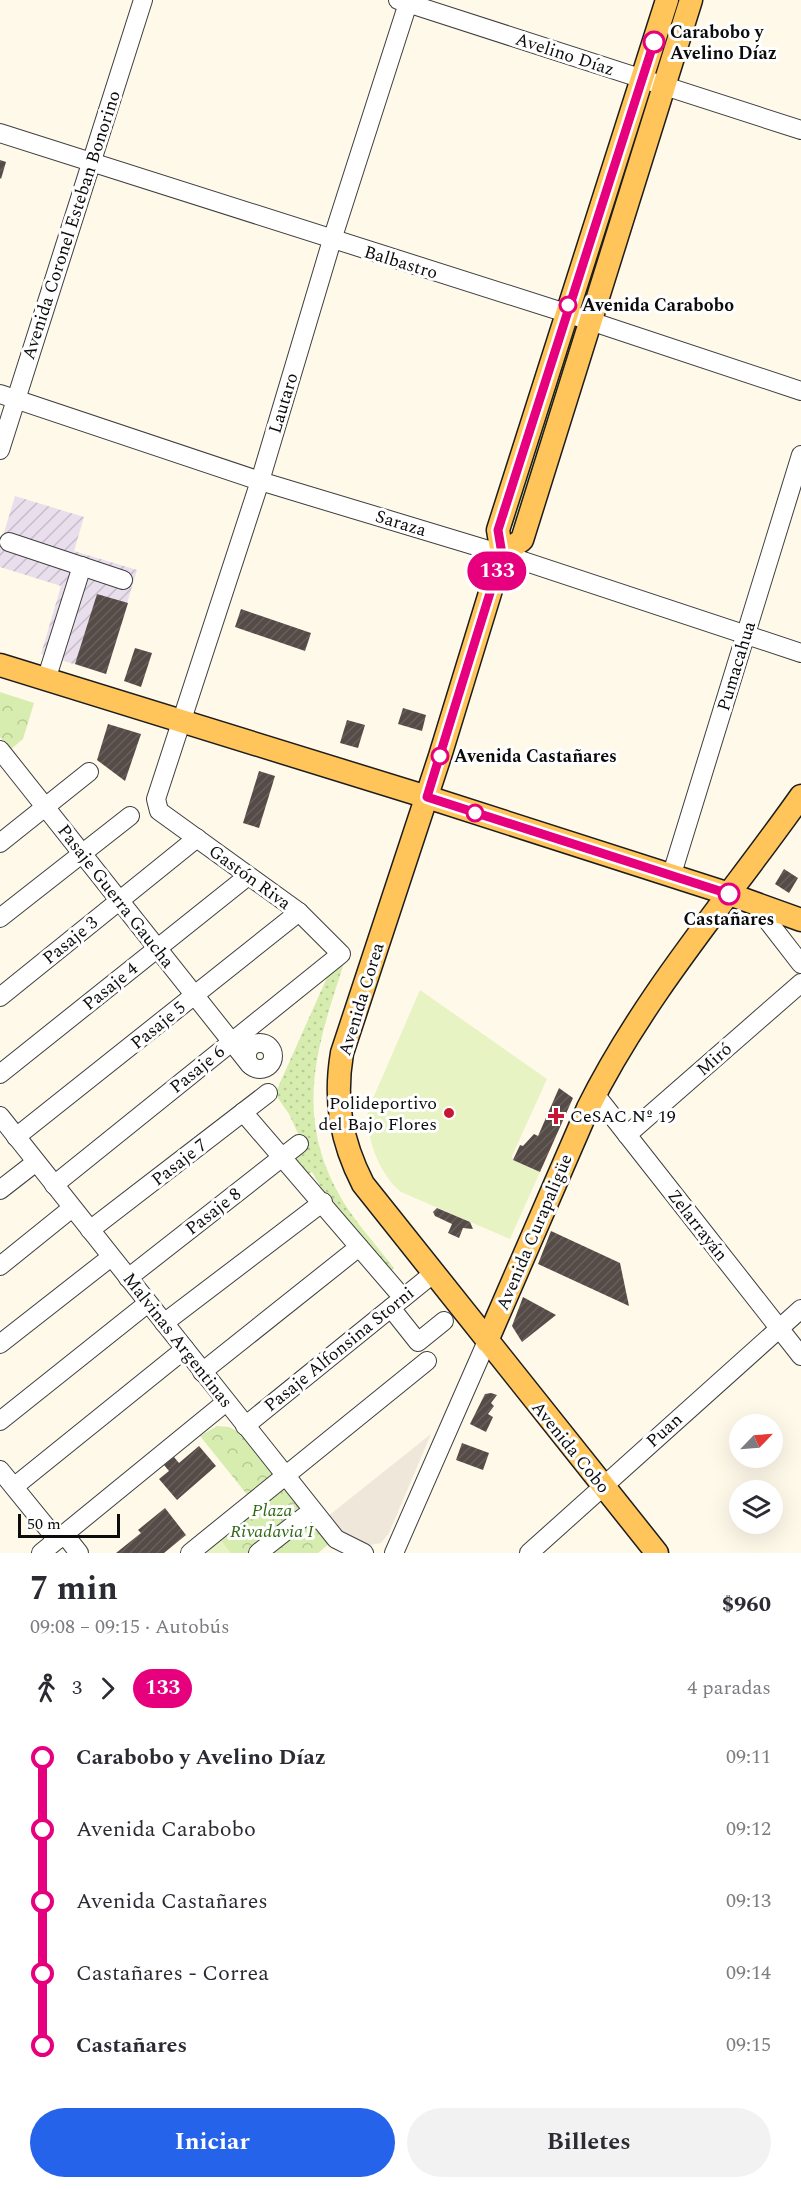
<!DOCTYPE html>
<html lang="es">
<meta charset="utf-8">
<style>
:root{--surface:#fff;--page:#f2f2f3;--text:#2b2b33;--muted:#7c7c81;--accent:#2563eb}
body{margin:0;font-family:Spectral,serif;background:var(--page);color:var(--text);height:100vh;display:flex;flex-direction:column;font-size:22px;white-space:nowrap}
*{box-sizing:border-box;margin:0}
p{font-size:20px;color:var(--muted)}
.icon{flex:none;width:33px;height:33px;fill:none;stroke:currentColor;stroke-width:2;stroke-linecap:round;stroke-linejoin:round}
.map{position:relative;height:1553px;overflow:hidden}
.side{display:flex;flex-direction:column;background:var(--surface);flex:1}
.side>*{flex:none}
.badge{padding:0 12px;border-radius:20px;font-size:21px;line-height:39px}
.needle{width:39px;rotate:65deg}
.fabs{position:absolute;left:729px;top:1414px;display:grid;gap:12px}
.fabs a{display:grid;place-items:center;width:54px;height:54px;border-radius:50%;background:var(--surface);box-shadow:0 6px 24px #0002;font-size:30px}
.scale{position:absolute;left:18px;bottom:15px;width:102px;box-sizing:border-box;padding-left:6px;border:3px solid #0c0c0c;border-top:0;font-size:16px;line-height:21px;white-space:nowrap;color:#0c0c0c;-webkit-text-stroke:4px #fff;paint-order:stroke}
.map>.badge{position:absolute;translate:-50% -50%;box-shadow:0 0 0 3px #fff}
.legs{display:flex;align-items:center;gap:9px;height:66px;padding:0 30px;font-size:20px}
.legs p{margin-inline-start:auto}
.overview{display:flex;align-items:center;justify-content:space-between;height:102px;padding:0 30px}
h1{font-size:33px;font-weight:700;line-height:45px}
.cta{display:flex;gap:12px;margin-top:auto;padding:12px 30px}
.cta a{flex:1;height:69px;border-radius:36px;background:var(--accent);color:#fff;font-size:24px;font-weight:700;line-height:69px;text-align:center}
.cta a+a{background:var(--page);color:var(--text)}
ul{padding:0 30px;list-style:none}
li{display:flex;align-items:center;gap:21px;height:72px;font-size:22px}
li i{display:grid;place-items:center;width:9px;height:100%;margin:0 8px;background:currentColor}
li i::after{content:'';width:15px;height:15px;margin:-8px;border:4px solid;border-radius:50%;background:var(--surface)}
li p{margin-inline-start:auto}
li:first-child i{background:linear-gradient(#0000 50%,currentColor 0)}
li:last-child i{background:linear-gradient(currentColor 50%,#0000 0)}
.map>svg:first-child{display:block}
.industrial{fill:url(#industrial-furrows)}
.grass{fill:url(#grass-dots)}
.park{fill:url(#park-crowns)}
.pitch{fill:#e8f3c3}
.plaza{fill:#efe7d9}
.building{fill:url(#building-hatch)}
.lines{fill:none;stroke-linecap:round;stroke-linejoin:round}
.minor-casing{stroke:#3f3f3f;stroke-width:20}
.major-casing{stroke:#1d1d1d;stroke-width:25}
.minor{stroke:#fff;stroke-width:18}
.major{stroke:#ffc45a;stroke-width:22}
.line-1-casing{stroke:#fff;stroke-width:14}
.line-1{stroke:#e6007e;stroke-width:9}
.stop-1-dot{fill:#fff;stroke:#e6007e;stroke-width:3}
.poi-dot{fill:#c81734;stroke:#fff;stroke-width:2}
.labels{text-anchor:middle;stroke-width:6;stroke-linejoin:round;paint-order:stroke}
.stop-label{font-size:18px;font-weight:bold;fill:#0c0c0c;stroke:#fff;text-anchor:start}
.street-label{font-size:18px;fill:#0c0c0c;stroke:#fff}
.poi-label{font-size:18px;fill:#0c0c0c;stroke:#fff;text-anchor:end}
.park-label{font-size:18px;font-style:italic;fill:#316916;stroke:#fff}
</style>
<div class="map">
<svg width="801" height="1553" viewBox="0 0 801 1553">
<defs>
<pattern id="industrial-furrows" width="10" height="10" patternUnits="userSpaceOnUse" patternTransform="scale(1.5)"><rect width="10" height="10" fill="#e9deec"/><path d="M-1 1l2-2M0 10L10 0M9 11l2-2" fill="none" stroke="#c7bdc9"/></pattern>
<pattern id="grass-dots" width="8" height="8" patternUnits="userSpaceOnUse" patternTransform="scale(1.5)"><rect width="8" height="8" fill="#d7edb0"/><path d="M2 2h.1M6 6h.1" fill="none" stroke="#b7ca96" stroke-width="1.8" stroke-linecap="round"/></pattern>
<pattern id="park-crowns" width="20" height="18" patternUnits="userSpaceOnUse" patternTransform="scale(1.5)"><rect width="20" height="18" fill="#d7edb0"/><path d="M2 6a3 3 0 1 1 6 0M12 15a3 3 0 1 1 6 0" fill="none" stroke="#b7ca96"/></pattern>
<pattern id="building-hatch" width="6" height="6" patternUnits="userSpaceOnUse" patternTransform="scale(1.5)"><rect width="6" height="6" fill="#554b47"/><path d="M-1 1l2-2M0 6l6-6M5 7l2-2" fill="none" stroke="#68605d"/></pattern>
</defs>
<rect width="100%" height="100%" fill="#fff9ea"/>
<path class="industrial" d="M 15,496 L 84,517 L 74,551 L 137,570 L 106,674 L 41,654 L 61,586 L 0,567 L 0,546 Z"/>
<path class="grass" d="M 347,954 C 321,1035 293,1105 335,1187 C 350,1217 374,1242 394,1268 L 388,1272 L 326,1196 L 312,1172 L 308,1174 L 292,1153 L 303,1144 L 289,1114 L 275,1094 L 329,973 Z"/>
<g class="park">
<path d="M 571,334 L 575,338 L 520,524 L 513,526 L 508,522 Z"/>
<path d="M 0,692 L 34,703 L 23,739 L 10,750 L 0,737 Z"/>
<path d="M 217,1426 L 229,1427 L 241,1433 L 329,1544 L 318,1553 L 180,1553 L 249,1497 L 200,1436 Z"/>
</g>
<g class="pitch">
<path d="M 420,990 L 547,1079 L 512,1156 L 513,1160 L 540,1172 L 510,1239 L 401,1192 C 380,1175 365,1137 368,1110 Z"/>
<path d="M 219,1538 L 231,1553 L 207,1553 L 204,1550 Z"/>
</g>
<path class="plaza" d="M 431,1434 L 389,1533 L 381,1543 L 364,1546 L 346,1537 L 327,1517 Z"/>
<g class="building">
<path d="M 0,160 L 6,162 L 1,179 L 0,178 Z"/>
<path d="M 97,594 L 128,603 L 106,674 L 75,664 Z"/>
<path d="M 241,609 L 311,633 L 305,651 L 235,627 Z"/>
<path d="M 135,648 L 152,653 L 141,687 L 124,681 Z"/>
<path d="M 403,708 L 426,715 L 422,731 L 398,724 Z"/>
<path d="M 347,720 L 365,725 L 358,748 L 340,743 Z"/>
<path d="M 108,724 L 141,734 L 125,781 L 97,760 Z"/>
<path d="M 259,771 L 275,776 L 259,828 L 243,823 Z"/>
<path d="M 784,869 L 798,878 L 789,893 L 775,884 Z"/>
<path d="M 559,1088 L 573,1098 L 540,1172 L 513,1160 L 520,1145 L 523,1146 L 534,1134 L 538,1136 Z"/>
<path d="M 437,1208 L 470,1222 L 473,1229 L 463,1228 L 459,1238 L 448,1233 L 452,1224 L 435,1216 L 433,1212 Z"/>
<path d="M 551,1231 L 620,1263 L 629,1306 L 538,1264 Z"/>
<path d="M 523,1297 L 556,1315 L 522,1342 L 512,1326 Z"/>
<path d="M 491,1393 L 497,1395 L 491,1403 L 494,1406 L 488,1414 L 493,1417 L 486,1432 L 470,1424 L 485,1394 Z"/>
<path d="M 462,1443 L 489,1453 L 483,1470 L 456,1460 Z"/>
<path d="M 199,1446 L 216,1466 L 177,1500 L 159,1479 L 169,1471 L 164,1465 L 174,1457 L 179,1463 Z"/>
<path d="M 165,1508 L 186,1535 L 164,1553 L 116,1553 L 141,1533 L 138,1530 Z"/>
</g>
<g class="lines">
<defs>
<g id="minor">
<path d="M 398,0 L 801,130"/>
<path d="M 0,133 L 566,313 L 801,391"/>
<path d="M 0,394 L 260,481 L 502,554 L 801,653"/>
<path d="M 0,450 L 143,0"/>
<path d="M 9,542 L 123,580"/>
<path d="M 46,680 L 82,566"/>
<path d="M 0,750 L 250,1065"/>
<path d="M 0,843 L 89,772"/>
<path d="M 671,877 L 801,455"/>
<path d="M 753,902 L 801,964"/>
<path d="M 0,918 L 130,816"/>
<path d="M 0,997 L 197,838"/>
<circle cx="260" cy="1056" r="13"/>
<path d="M 0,1074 L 248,876"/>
<path d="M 595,1094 L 801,1356"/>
<path d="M 243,1112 L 403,1298"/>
<path d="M 0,1116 L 336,1539 L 364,1553"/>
<path d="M 627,1135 L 801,983"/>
<path d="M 16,1137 L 299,912"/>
<path d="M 54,1185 L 341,954 L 299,912 L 159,811 L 156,799 L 260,481 L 332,240 L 409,0"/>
<path d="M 0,1190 L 36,1162"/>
<path d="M 90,1230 L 268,1093"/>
<path d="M 0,1266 L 72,1208"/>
<path d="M 128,1278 L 299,1144"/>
<path d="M 391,1308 L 418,1342 L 444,1321"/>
<path d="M 164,1323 L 323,1202"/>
<path d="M 0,1344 L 111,1257"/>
<path d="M 202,1372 L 359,1247"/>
<path d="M 0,1421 L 148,1303"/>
<path d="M 245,1426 L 434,1273"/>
<path d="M 0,1470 L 57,1540"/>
<path d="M 20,1482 L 185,1349"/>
<path d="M 64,1534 L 79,1553"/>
<path d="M 41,1553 L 226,1402"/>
<path d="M 190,1553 L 427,1361"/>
<path d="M 258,1553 L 305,1516"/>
<path d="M 394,1553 L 487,1341"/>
<path d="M 529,1553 L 801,1309"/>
</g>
<g id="major">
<path d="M 502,554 L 522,540 L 691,0"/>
<path d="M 0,665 L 427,797 L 729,894 L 801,920"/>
<path d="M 487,1341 L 588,1108 C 644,995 729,898 801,796"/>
<path d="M 657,1553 L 363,1184 C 341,1141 334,1101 342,1053 L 440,756 L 502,554 L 498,530 L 667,0"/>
</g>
</defs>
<use href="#minor" class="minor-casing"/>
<use href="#major" class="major-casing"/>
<use href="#minor" class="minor"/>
<use href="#major" class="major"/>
</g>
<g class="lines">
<defs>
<path id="line-1" d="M 654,42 L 498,530 L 502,554 L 427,797 L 729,894"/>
</defs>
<use href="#line-1" class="line-1-casing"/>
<use href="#line-1" class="line-1"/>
</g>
<g class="stop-1-dot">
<circle cx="654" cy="42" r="10"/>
<circle cx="568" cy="305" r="8"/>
<circle cx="440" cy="756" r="8"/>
<circle cx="475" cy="813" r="8"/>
<circle cx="729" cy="894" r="10"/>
</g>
<g class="poi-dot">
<circle cx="449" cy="1113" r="6"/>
<path d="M553 1107h6v6h6v6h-6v6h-6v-6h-6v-6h6z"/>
</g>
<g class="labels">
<g class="stop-label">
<text x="670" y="38">Carabobo y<tspan x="670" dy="21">Avelino Díaz</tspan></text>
<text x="582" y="311">Avenida Carabobo</text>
<text x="454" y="762">Avenida Castañares</text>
<text x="729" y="925" text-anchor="middle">Castañares</text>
</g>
<g class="street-label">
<text transform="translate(565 54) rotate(18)" y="6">Avelino Díaz</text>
<text transform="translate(71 225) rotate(-72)" y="6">Avenida Coronel Esteban Bonorino</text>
<text transform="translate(401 262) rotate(17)" y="6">Balbastro</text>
<text transform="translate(283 403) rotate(-73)" y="6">Lautaro</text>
<text transform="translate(401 523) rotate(17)" y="6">Saraza</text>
<text transform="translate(736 666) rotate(-73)" y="6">Pumacahua</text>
<text transform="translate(250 877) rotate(36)" y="6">Gastón Riva</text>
<text transform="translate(116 896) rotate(52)" y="6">Pasaje Guerra Gaucha</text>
<text transform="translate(70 940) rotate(-39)" y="6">Pasaje 3</text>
<text transform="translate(110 986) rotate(-39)" y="6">Pasaje 4</text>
<text transform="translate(361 999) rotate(-73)" y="6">Avenida Corea</text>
<text transform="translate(158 1025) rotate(-39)" y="6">Pasaje 5</text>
<text transform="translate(714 1059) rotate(-41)" y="6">Miró</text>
<text transform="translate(197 1069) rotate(-39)" y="6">Pasaje 6</text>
<text transform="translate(179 1162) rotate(-38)" y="6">Pasaje 7</text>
<text transform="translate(213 1211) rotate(-38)" y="6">Pasaje 8</text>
<text transform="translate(698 1225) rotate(52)" y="6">Zelarrayán</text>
<text transform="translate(534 1232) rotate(-67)" y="6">Avenida Curapaligüe</text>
<text transform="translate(178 1340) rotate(52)" y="6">Malvinas Argentinas</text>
<text transform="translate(339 1349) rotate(-39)" y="6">Pasaje Alfonsina Storni</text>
<text transform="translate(664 1430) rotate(-42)" y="6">Puan</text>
<text transform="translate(571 1447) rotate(51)" y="6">Avenida Cobo</text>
</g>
<g class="poi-label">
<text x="437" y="1109">Polideportivo<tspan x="437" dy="21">del Bajo Flores</tspan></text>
<text x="570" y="1122" text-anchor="start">CeSAC Nº 19</text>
</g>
<g class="park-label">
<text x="272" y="1516">Plaza<tspan x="272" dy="21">Rivadavia I</tspan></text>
</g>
</g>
</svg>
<div class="fabs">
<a><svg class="needle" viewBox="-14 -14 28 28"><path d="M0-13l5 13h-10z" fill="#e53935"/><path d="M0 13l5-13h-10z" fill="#7c7c81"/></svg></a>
<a><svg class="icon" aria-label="layers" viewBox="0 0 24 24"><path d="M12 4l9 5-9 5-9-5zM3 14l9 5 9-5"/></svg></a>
</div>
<div class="scale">50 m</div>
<b class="badge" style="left:497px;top:571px;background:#e6007e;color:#fff">133</b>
</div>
<section class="side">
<div class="overview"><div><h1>7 min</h1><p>09:08 – 09:15 · Autobús</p></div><b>$960</b></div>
<div class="legs"><svg class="icon" aria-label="walk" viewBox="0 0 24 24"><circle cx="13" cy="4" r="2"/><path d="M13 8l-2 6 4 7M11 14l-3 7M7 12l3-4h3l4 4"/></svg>3<svg class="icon" aria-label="forward" viewBox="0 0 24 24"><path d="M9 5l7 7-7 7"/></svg><b class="badge" style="background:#e6007e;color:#fff">133</b><p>4 paradas</p></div>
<ul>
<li><i style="color:#e6007e"></i><b>Carabobo y Avelino Díaz</b><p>09:11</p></li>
<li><i style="color:#e6007e"></i><span>Avenida Carabobo</span><p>09:12</p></li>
<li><i style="color:#e6007e"></i><span>Avenida Castañares</span><p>09:13</p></li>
<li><i style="color:#e6007e"></i><span>Castañares - Correa</span><p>09:14</p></li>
<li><i style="color:#e6007e"></i><b>Castañares</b><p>09:15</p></li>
</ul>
<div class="cta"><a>Iniciar</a><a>Billetes</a></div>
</section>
